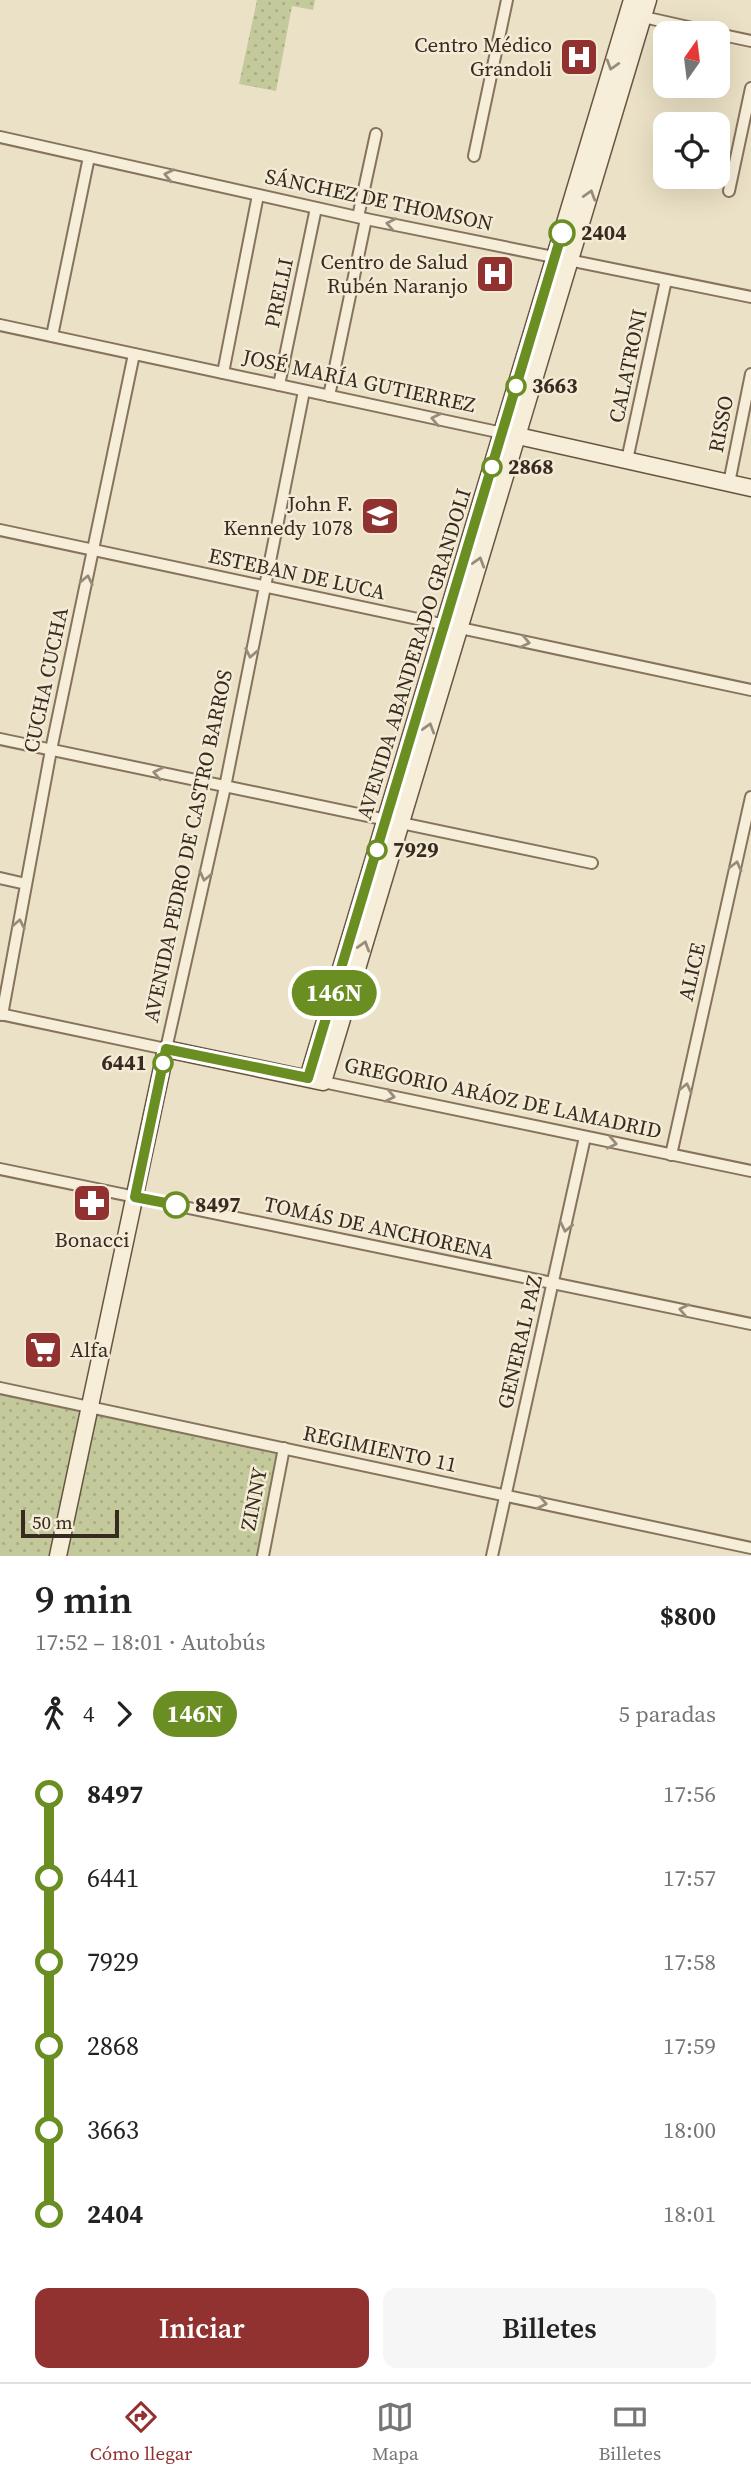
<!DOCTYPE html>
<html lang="es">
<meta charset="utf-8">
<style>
:root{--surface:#fff;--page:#f6f6f6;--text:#222;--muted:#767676;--line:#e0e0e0;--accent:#913231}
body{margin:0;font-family:"Source Serif 4",serif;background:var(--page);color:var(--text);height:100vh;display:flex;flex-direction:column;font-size:26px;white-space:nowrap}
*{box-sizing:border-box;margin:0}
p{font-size:23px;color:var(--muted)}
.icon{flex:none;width:38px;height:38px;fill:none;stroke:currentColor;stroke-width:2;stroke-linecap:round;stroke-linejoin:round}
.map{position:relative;height:1556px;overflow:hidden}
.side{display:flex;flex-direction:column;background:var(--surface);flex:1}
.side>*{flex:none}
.badge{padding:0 14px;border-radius:23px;font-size:24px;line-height:46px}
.needle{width:46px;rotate:14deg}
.tools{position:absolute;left:653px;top:21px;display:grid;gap:14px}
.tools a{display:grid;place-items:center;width:77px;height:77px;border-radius:14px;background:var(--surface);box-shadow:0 7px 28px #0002;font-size:35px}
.scale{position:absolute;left:21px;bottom:18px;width:98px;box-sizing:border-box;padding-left:7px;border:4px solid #372b20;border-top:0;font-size:19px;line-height:24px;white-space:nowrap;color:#372b20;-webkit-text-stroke:5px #f3ebd5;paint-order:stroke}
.map>.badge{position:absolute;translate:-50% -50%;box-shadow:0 0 0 4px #fff}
.legs{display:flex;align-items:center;gap:10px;height:77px;padding:0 35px;font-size:23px}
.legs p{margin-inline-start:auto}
.summary{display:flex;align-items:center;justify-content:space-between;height:119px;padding:0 35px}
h1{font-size:38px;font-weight:600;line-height:52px}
.cta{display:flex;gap:14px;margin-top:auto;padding:14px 35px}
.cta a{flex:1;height:80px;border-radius:14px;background:var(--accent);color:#fff;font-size:28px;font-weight:600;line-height:80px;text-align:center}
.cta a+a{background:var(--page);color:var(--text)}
ul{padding:0 35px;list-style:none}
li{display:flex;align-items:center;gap:24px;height:84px;font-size:26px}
li i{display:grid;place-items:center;width:10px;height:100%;margin:0 9px;background:currentColor}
li i::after{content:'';width:18px;height:18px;margin:-9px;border:5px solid;border-radius:50%;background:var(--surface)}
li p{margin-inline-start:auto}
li:first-child i{background:linear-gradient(#0000 50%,currentColor 0)}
li:last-child i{background:linear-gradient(currentColor 50%,#0000 0)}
.tab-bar{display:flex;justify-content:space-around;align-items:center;height:98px;border-top:2px solid var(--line);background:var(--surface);font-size:19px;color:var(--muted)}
.tab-bar a{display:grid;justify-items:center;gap:4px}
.tab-bar .current{color:var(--accent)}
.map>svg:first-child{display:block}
.park{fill:url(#park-dots)}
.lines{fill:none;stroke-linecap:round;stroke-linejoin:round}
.street-casing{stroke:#86735d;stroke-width:14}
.secondary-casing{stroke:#685440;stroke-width:19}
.street{stroke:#f7eed9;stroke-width:10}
.secondary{stroke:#f7eed9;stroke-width:16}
.oneway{stroke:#978c7c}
.line-1-casing{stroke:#fff;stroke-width:16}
.line-1{stroke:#6b8e23;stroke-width:10}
.stop-1-dot{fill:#fff;stroke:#6b8e23;stroke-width:3.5}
.labels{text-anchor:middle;stroke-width:5;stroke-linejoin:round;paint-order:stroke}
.poi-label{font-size:21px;fill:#372b20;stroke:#f3ebd5;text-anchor:end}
.street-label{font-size:21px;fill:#372b20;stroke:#f3ebd5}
.stop-label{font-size:21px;font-weight:bold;fill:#372b20;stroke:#f3ebd5;text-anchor:start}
</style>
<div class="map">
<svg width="751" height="1556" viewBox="0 0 751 1556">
<defs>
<pattern id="park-dots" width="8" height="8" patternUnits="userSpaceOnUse" patternTransform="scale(1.75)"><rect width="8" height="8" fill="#c3c99b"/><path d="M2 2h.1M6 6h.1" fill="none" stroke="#a8ad85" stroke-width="1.8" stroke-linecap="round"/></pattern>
</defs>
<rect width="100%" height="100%" fill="#ebe1c6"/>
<g class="park">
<path d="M 257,0 L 315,0 L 313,10 L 292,6 L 276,91 L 239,84 Z"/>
<path d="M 0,1389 L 284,1448 L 263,1556 L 0,1556 Z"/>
</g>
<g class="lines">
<defs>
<g id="street">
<path d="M 639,16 L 715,33"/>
<path d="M 718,34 L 751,41"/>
<path d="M 0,137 L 366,219 L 751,297"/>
<path d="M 474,156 L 507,0"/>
<path d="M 729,191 L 751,88"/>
<path d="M 358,217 L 376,134"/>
<path d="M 0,325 L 507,434"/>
<path d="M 52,336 L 89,157"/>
<path d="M 223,373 L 258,195"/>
<path d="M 279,385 L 316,208"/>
<path d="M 329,396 L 366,219"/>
<path d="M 627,460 L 666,280"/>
<path d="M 729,483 L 751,374"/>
<path d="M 0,530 L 751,690"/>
<path d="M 0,739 L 592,863"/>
<path d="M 0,878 L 26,884"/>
<path d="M 0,1014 L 166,1049 L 225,787 L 304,391"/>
<path d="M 2,1015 L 51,750 L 134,354"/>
<path d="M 323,1082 L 751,1171"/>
<path d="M 671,1155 L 751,797"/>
<path d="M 0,1169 L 751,1324"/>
<path d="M 0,1388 L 751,1548"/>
<path d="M 263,1556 L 284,1448"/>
<path d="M 492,1556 L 585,1137"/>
</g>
<g id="secondary">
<path d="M 518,436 L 751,488"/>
<path d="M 308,1078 L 632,0"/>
<path d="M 58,1556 L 166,1049 L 323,1082 L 648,0"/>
</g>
</defs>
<use href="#street" class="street-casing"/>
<use href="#secondary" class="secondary-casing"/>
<use href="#street" class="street"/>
<use href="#secondary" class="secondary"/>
</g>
<defs><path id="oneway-chevron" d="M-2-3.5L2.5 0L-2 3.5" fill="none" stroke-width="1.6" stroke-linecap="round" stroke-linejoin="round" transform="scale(1.75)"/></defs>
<g class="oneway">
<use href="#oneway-chevron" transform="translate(612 65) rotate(107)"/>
<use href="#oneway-chevron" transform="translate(169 175) rotate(-167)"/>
<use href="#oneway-chevron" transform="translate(590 195) rotate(-73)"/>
<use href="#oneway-chevron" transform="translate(391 224) rotate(-169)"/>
<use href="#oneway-chevron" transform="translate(436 419) rotate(-168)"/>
<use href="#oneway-chevron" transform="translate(479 562) rotate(-73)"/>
<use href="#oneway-chevron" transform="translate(87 580) rotate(-78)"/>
<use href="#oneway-chevron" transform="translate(525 642) rotate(12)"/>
<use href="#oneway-chevron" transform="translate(251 653) rotate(101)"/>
<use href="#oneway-chevron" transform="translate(429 728) rotate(-73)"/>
<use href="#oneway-chevron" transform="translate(158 773) rotate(-168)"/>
<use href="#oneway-chevron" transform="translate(736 866) rotate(-77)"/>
<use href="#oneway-chevron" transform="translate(205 876) rotate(103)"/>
<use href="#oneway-chevron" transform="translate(19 924) rotate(-79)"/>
<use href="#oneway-chevron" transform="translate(364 946) rotate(-73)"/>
<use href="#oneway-chevron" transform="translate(686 1088) rotate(-77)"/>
<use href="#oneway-chevron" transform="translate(390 1096) rotate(12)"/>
<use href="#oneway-chevron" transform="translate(612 1143) rotate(12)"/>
<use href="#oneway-chevron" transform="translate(566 1227) rotate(102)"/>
<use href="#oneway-chevron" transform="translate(684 1310) rotate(-168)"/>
<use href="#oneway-chevron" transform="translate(542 1503) rotate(12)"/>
</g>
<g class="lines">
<defs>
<path id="line-1" d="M 176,1205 L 135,1197 L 166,1049 L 308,1078 L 562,233"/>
</defs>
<use href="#line-1" class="line-1-casing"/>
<use href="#line-1" class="line-1"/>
</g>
<defs>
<symbol id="hospital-square" viewBox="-11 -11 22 22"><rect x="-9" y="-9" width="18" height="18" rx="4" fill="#913231" stroke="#f3ebd5"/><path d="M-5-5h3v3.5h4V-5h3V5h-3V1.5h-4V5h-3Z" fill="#fff"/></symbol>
<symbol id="school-square" viewBox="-11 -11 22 22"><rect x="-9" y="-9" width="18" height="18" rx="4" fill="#913231" stroke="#f3ebd5"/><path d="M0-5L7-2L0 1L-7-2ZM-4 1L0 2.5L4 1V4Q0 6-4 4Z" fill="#fff"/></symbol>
<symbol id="pharmacy-square" viewBox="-11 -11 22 22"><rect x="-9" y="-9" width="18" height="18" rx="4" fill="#913231" stroke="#f3ebd5"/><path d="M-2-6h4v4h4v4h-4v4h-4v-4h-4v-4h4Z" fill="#fff"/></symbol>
<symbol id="supermarket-square" viewBox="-11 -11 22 22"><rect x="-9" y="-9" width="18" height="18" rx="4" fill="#913231" stroke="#f3ebd5"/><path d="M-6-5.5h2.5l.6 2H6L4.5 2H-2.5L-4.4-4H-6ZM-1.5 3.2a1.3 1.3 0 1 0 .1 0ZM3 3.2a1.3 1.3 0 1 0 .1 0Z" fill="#fff"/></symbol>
</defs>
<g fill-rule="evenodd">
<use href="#hospital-square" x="557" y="35" width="44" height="44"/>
<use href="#hospital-square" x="473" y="252" width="44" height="44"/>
<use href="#school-square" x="358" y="494" width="44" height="44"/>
<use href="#pharmacy-square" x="70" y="1181" width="44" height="44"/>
<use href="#supermarket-square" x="21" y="1328" width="44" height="44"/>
</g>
<g class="stop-1-dot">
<circle cx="562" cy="233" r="12"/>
<circle cx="516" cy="386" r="9"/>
<circle cx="492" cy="467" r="9"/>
<circle cx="377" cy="850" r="9"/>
<circle cx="163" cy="1063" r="9"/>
<circle cx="176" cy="1205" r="12"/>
</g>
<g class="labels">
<g class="poi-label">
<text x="552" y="52">Centro Médico<tspan x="552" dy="24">Grandoli</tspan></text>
<text x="468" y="269">Centro de Salud<tspan x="468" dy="24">Rubén Naranjo</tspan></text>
<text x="353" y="511">John F.<tspan x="353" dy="24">Kennedy 1078</tspan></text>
<text x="92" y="1247" text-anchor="middle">Bonacci</text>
<text x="70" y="1357" text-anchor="start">Alfa</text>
</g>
<g class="street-label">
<text transform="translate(379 200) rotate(12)" y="7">SÁNCHEZ DE THOMSON</text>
<text transform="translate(279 293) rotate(-78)" y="7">PRELLI</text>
<text transform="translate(628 366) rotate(-78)" y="7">CALATRONI</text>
<text transform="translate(359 381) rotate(12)" y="7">JOSÉ MARÍA GUTIERREZ</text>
<text transform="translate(721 424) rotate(-79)" y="7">RISSO</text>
<text transform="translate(297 574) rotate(12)" y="7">ESTEBAN DE LUCA</text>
<text transform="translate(414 654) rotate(-73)" y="7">AVENIDA ABANDERADO GRANDOLI</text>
<text transform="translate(46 680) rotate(-78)" y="7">CUCHA CUCHA</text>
<text transform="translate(188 846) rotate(-78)" y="7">AVENIDA PEDRO DE CASTRO BARROS</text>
<text transform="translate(692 972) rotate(-77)" y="7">ALICE</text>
<text transform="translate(503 1098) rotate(12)" y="7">GREGORIO ARÁOZ DE LAMADRID</text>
<text transform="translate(379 1228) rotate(12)" y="7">TOMÁS DE ANCHORENA</text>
<text transform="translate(520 1342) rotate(-77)" y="7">GENERAL PAZ</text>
<text transform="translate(380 1449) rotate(12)" y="7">REGIMIENTO 11</text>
<text transform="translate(254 1499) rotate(-79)" y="7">ZINNY</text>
</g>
<g class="stop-label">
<text x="581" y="240">2404</text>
<text x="532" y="393">3663</text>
<text x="508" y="474">2868</text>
<text x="393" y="857">7929</text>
<text x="147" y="1070" text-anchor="end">6441</text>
<text x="195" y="1212">8497</text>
</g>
</g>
</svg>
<div class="tools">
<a><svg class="needle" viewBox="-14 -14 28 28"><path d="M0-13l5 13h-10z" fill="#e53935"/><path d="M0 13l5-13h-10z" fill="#767676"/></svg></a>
<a><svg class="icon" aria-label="locate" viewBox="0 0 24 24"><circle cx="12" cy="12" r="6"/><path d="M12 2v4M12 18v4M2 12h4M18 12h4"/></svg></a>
</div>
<div class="scale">50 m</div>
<b class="badge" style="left:334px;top:993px;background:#6b8e23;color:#fff">146N</b>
</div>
<section class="side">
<div class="summary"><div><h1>9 min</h1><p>17:52 – 18:01 · Autobús</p></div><b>$800</b></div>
<div class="legs"><svg class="icon" aria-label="walk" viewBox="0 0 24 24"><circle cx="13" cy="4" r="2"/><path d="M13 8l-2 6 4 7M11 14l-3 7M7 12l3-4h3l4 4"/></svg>4<svg class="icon" aria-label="forward" viewBox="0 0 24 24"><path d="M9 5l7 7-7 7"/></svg><b class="badge" style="background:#6b8e23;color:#fff">146N</b><p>5 paradas</p></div>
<ul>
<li><i style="color:#6b8e23"></i><b>8497</b><p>17:56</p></li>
<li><i style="color:#6b8e23"></i><span>6441</span><p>17:57</p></li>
<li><i style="color:#6b8e23"></i><span>7929</span><p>17:58</p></li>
<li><i style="color:#6b8e23"></i><span>2868</span><p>17:59</p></li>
<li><i style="color:#6b8e23"></i><span>3663</span><p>18:00</p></li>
<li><i style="color:#6b8e23"></i><b>2404</b><p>18:01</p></li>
</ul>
<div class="cta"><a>Iniciar</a><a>Billetes</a></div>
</section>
<nav class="tab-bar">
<a class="current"><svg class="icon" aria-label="directions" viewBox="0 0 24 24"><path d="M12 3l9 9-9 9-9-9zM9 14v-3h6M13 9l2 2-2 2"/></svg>Cómo llegar</a>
<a><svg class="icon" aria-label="map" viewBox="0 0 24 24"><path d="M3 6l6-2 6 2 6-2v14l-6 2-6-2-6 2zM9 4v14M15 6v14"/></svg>Mapa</a>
<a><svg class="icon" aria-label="tickets" viewBox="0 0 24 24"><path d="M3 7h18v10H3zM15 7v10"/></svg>Billetes</a>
</nav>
